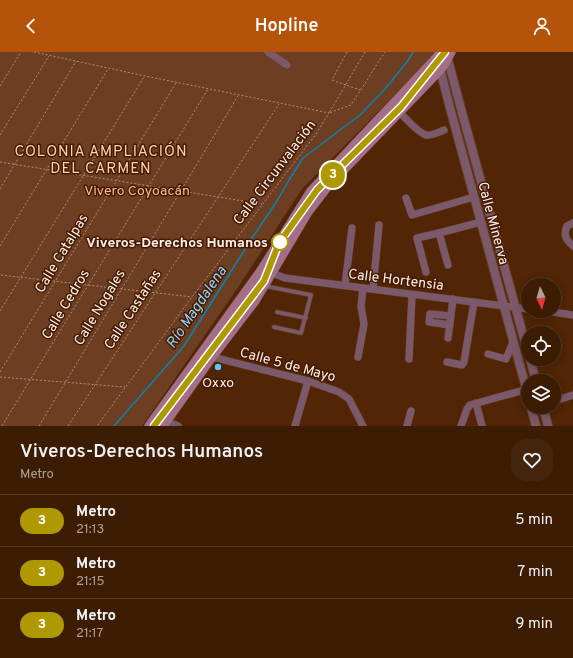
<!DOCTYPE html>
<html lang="es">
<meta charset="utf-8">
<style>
:root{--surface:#3d1c04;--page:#44250e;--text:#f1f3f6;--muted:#ada19a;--line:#563a26;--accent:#b45309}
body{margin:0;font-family:Overpass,sans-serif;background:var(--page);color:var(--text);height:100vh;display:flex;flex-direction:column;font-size:15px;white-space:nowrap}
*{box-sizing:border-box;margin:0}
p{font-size:13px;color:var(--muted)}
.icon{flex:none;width:22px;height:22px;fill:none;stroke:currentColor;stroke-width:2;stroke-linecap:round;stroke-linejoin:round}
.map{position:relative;height:374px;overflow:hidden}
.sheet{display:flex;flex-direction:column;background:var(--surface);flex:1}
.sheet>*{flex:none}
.badge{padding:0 8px;border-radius:13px;font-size:14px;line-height:26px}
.needle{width:26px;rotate:175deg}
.buttons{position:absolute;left:521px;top:226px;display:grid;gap:8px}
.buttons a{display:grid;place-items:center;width:40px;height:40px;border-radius:50%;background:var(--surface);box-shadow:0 2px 10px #0003,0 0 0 1px var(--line);font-size:20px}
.map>.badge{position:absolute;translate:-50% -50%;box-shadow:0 0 0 2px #fff}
.round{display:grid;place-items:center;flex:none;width:42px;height:42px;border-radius:16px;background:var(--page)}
.summary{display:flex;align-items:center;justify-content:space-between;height:68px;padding:0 20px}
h1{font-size:19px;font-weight:600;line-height:30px}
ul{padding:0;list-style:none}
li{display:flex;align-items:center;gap:12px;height:52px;padding:0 20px;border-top:1px solid var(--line)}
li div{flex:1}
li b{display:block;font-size:15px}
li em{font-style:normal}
li .badge{min-width:44px;font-weight:700;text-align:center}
header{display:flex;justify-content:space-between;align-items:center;height:52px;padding:0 20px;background:var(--accent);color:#fff;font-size:18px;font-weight:600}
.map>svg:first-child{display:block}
.green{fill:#6e3e22}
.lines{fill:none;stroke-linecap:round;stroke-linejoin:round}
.stream{stroke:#0686b0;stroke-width:1.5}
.service-casing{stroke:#694126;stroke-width:5}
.minor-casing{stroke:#694126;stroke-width:8}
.tertiary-casing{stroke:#694126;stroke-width:10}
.secondary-casing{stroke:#694126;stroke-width:10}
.path{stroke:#ab907e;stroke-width:1;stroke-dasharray:2 2;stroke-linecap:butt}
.service{stroke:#7c596a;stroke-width:3.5}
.minor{stroke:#7c596a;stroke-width:7}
.tertiary{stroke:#7c596a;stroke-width:8}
.secondary{stroke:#a56e88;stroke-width:9}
.line-casing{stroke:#fff;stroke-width:9}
.line{stroke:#af9800;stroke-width:6}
.stop-dot{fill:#fff;stroke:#af9800;stroke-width:2}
.poi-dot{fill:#66c4ef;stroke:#461a00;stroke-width:1.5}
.labels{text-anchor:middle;stroke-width:3;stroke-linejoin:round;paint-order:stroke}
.street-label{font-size:14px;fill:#fcf0ea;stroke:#461a00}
.park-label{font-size:14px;fill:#fabb99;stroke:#461a00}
.stop-label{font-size:14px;font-weight:bold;fill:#fcf0ea;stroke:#461a00;text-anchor:end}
.poi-label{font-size:14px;fill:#fcf0ea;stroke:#461a00}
.neighbourhood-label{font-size:15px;letter-spacing:1px;fill:#fed0b7;stroke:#461a00}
.water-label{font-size:15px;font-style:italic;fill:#8dd5f8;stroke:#461a00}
</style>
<header><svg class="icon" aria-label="back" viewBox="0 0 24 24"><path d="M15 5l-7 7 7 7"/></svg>Hopline<svg class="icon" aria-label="person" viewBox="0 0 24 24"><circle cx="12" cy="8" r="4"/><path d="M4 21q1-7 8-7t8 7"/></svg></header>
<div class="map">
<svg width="573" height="374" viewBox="0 0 573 374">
<rect width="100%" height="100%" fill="#512506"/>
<path class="green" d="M 0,0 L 434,0 L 432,5 L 302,137 L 237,237 L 142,374 L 0,374 Z"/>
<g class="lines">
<path class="stream" d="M 114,374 L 184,294 L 254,183 L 277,149 L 289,128 L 303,106 L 360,63 L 385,37 L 407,10 L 413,0"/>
<defs>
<g id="service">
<path d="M 265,234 L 311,243 L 301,281 L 274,275"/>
<path d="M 277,260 L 306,266"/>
</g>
<g id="minor">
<path d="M 268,0 L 287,13"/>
<path d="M 399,60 C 406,66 418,81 426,83 C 432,84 439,80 444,78"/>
<path d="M 406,146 L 412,163 L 474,145"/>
<path d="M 573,171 L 567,174 C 563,183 566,188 573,194"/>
<path d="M 448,213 L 439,181 L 481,170"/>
<path d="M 262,217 L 285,226 L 528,257"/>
<path d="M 426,220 L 417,186 L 439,181"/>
<path d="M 345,233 L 352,176"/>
<path d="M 373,237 L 379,173"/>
<path d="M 546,259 L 573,263"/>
<path d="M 450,273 L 429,270 L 430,262 L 451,264"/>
<path d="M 448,286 L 453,247"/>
<path d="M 488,302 L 506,307 L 513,290"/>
<path d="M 212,305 L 308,329 L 339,340 L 349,347 L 363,374"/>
<path d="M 358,305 L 364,272 L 361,254 L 363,236"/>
<path d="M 409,307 L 412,243"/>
<path d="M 447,310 L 462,313 L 464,310 L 474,250"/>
<path d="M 554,349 L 573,343"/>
<path d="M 476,351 L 482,374"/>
<path d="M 156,365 L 178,374"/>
<path d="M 295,374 L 308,329"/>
<path d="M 407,374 L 411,359"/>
<path d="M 461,374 L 467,357 L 470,353 L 528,337"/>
</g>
<g id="tertiary">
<path d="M 444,0 L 448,8 L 460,53 L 528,301"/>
<path d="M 437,5 L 450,56 L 528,343"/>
<path d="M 530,307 L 536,329"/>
<path d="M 531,355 L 536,374"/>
<path d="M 543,355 L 548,374"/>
</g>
<g id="secondary">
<path d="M 149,374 L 262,217 L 311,139 L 437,5 L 440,0"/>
<path d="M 163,374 L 212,305 L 255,249 L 308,160 L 328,134 L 440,18 L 444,13 L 451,0"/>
</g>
</defs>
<use href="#service" class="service-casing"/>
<use href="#minor" class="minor-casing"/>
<use href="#tertiary" class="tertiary-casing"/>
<use href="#secondary" class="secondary-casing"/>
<g class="path">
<path d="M 34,0 L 145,24 L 329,61 L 316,82 L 192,245 L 97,374"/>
<path d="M 347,0 L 332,28 L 360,38"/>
<path d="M 365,0 L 329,61 L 351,53 L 385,0"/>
<path d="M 0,34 L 21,0"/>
<path d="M 0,83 L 49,4"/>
<path d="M 0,110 L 262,152"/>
<path d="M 0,137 L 76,9"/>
<path d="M 0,194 L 108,17"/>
<path d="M 1,223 L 192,245"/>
<path d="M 0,259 L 144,25"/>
<path d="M 0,320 L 176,31"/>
<path d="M 0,325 L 125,335"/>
<path d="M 2,374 L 208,37"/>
<path d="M 39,374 L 238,44"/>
<path d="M 68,374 L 279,52"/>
</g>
<use href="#service" class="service"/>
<use href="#minor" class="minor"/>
<use href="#tertiary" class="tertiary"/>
<use href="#secondary" class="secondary"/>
</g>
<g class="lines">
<defs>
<path id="line" d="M 154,374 L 264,229 L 279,191 L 317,138 L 401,55 L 445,0"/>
</defs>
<use href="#line" class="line-casing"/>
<use href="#line" class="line"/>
</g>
<circle class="stop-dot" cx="280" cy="190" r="8"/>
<circle class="poi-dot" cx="218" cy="315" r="4"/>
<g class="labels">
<g class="street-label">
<text transform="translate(274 120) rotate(-53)" y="5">Calle Circunvalación</text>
<text transform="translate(494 171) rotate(75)" y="5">Calle Minerva</text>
<text transform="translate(61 201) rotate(-59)" y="5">Calle Catalpas</text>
<text transform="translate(396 227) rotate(7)" y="5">Calle Hortensia</text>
<text transform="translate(65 252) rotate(-59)" y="5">Calle Cedros</text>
<text transform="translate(99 255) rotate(-59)" y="5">Calle Nogales</text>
<text transform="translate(132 257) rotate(-57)" y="5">Calle Castañas</text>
<text transform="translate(288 312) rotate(15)" y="5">Calle 5 de Mayo</text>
</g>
<g class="park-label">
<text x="137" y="143">Vivero Coyoacán</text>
</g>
<g class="stop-label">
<text x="268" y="195">Viveros-Derechos Humanos</text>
</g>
<g class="poi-label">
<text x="218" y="335">Oxxo</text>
</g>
<g class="neighbourhood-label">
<text x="101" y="104">COLONIA AMPLIACIÓN<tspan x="101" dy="17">DEL CARMEN</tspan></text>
</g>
<g class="water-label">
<text transform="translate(196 255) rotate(-56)" y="5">Río Magdalena</text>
</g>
</g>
</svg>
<div class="buttons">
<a><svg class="needle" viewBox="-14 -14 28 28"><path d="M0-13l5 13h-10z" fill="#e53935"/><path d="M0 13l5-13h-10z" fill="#ada19a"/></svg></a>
<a><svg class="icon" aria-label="locate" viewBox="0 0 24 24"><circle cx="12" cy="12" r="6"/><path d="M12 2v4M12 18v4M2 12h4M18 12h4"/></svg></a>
<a><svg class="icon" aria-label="layers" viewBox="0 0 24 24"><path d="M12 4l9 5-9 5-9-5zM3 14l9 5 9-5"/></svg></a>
</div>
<b class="badge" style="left:333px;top:123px;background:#af9800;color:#fff">3</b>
</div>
<section class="sheet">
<div class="summary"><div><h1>Viveros-Derechos Humanos</h1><p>Metro</p></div><a class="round"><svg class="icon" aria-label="heart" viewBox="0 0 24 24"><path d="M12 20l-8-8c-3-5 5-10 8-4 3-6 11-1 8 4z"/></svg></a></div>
<ul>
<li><span class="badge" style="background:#af9800;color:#fff">3</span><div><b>Metro</b><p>21:13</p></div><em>5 min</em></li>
<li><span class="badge" style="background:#af9800;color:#fff">3</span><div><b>Metro</b><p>21:15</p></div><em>7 min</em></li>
<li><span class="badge" style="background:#af9800;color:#fff">3</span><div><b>Metro</b><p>21:17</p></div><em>9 min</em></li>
</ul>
</section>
